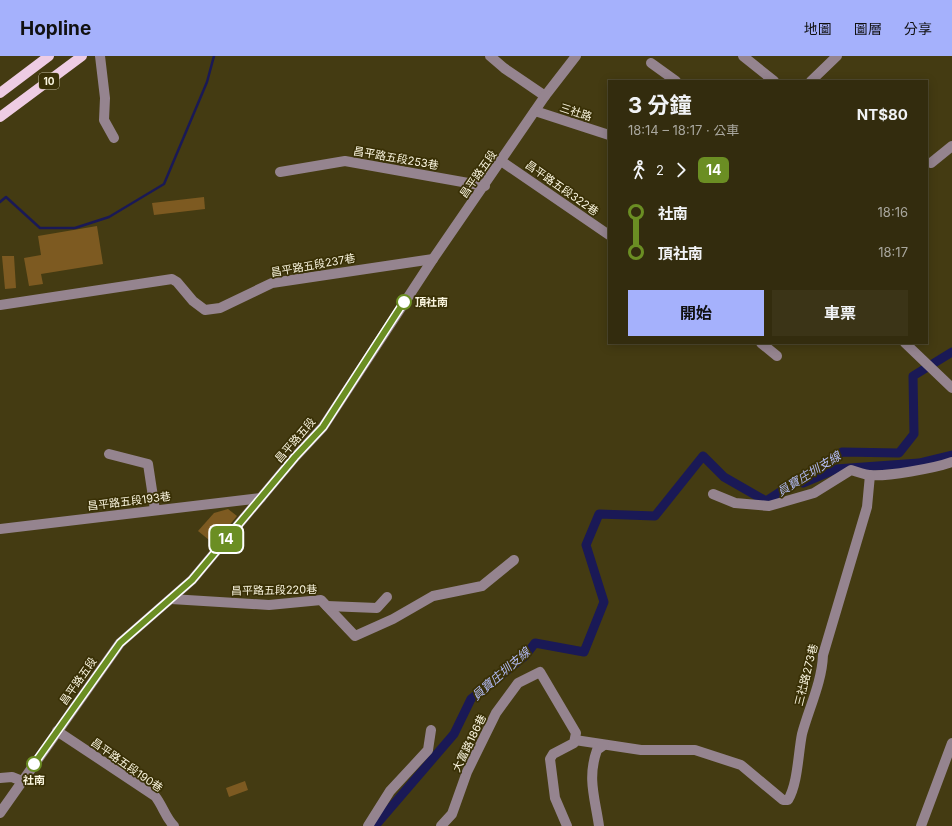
<!DOCTYPE html>
<html lang="zh-TW">
<meta charset="utf-8">
<style>
:root{--surface:#332c0e;--page:#3b3417;--text:#f1f3f6;--muted:#a9a79e;--line:#4e482e;--accent:#a5b1fc}
body{margin:0;font-family:Inter,"Noto Sans TC",sans-serif;background:var(--page);color:var(--text);height:100vh;display:flex;flex-direction:column;font-size:15px;white-space:nowrap}
*{box-sizing:border-box;margin:0}
p{font-size:13px;color:var(--muted)}
.icon{flex:none;width:22px;height:22px;fill:none;stroke:currentColor;stroke-width:2;stroke-linecap:round;stroke-linejoin:round}
.map{position:relative;flex:1;overflow:hidden}
.drawer{position:absolute;left:608px;top:24px;width:320px;height:264px;display:flex;flex-direction:column;background:var(--surface);border-radius:0px;box-shadow:0 2px 10px #0003,0 0 0 1px var(--line)}
.drawer>*{flex:none}
.badge{padding:0 8px;border-radius:6px;font-size:14px;line-height:26px}
.map>.badge{position:absolute;translate:-50% -50%;box-shadow:0 0 0 2px #fff}
.legs{display:flex;align-items:center;gap:6px;height:44px;padding:0 20px;font-size:13px}
.legs p{margin-inline-start:auto}
.head{display:flex;align-items:center;justify-content:space-between;height:68px;padding:0 20px}
h1{font-size:22px;font-weight:700;line-height:30px}
.action{display:flex;gap:8px;margin-top:auto;padding:8px 20px}
.action a{flex:1;height:46px;border-radius:0px;background:var(--accent);color:#111;font-size:16px;font-weight:700;line-height:46px;text-align:center}
.action a+a{background:var(--page);color:var(--text)}
ul{padding:0 20px;list-style:none}
li{display:flex;align-items:center;gap:14px;height:40px;font-size:15px}
li i{display:grid;place-items:center;width:6px;height:100%;margin:0 5px;background:currentColor}
li i::after{content:'';width:10px;height:10px;margin:-5px;border:3px solid;border-radius:50%;background:var(--surface)}
li p{margin-inline-start:auto}
li:first-child i{background:linear-gradient(#0000 50%,currentColor 0)}
li:last-child i{background:linear-gradient(currentColor 50%,#0000 0)}
header{display:flex;align-items:center;gap:24px;box-sizing:border-box;height:56px;padding:0 20px;background:var(--accent);color:#111}
header strong{font-size:19px}
nav{display:flex;gap:22px;margin-inline-start:auto;font-size:14px}
.map>svg:first-child{display:block}
.lines{fill:none;stroke-linecap:round;stroke-linejoin:round}
.stream{stroke:#1a1956;stroke-width:2.5}
.canal{stroke:#1a1956;stroke-width:9}
.building{fill:#7d5a21}
.minor{stroke:#95848f;stroke-width:10}
.major{stroke:#eecce4;stroke-width:10}
.line-1-casing{stroke:#fff;stroke-width:9}
.line-1{stroke:#6b8e23;stroke-width:6}
.stop-1-dot{fill:#fff;stroke:#6b8e23;stroke-width:2}
.labels{text-anchor:middle;stroke-width:3.5;stroke-linejoin:round;paint-order:stroke}
.shield{fill:#393006;stroke:#c0ba9e;stroke-width:1}
.shield-label{font-size:10px;font-weight:bold;fill:#faf5df}
.street-label{font-size:11px;fill:#faf5df;stroke:#393006}
.stop-label{font-size:11px;font-weight:bold;fill:#faf5df;stroke:#393006;text-anchor:start}
.water-label{font-size:12px;font-style:italic;fill:#b2bbf5;stroke:#393006}
</style>
<header>
<strong>Hopline</strong>
<nav><a>地圖</a><a>圖層</a><a>分享</a></nav>
</header>
<div class="map">
<svg width="952" height="770" viewBox="0 0 952 770">
<rect width="100%" height="100%" fill="#443b12"/>
<g class="lines">
<path class="stream" d="M 0,146 L 6,141 L 40,172 L 75,172 L 109,161 L 164,128 L 207,26 L 214,0"/>
<g class="canal">
<path d="M 803,427 L 836,413 L 919,407 L 952,399"/>
<path d="M 375,770 L 454,678 L 471,643 L 525,600 L 535,587 L 584,596 L 604,546 L 586,489 L 599,458 L 655,460 L 703,400 L 724,421 L 766,445 L 842,396 L 899,397 L 914,378 L 913,320 L 952,296"/>
</g>
</g>
<g class="building">
<path d="M 204,141 L 205,153 L 154,159 L 152,147 Z"/>
<path d="M 97,170 L 103,208 L 41,218 L 43,228 L 29,230 L 24,202 L 41,199 L 38,180 Z"/>
<path d="M 2,200 L 14,200 L 16,232 L 5,233 Z"/>
<path d="M 228,453 L 237,460 L 214,488 L 198,475 L 214,457 Z"/>
<path d="M 245,725 L 248,734 L 229,741 L 226,732 Z"/>
</g>
<g class="lines">
<g class="minor">
<path d="M 100,0 L 105,42 L 104,64 L 114,82"/>
<path d="M 490,0 L 504,12 L 545,40"/>
<path d="M 743,0 L 774,25"/>
<path d="M 651,7 L 676,25"/>
<path d="M 811,25 L 837,0"/>
<path d="M 535,55 L 609,79"/>
<path d="M 501,105 L 609,179"/>
<path d="M 931,107 L 952,90"/>
<path d="M 280,116 L 345,105 L 485,130"/>
<path d="M 0,249 L 172,223 L 177,226 L 193,245 L 205,254 L 220,252 L 272,227 L 433,203"/>
<path d="M 761,287 L 777,300"/>
<path d="M 905,287 L 952,332"/>
<path d="M 109,398 L 148,408 L 155,454"/>
<path d="M 713,438 L 735,447 L 769,450 L 814,437 L 851,414 C 857,416 863,418 869,419 C 886,421 936,412 952,406"/>
<path d="M 0,473 L 261,442"/>
<path d="M 171,543 L 269,549 L 321,544 L 355,580 L 393,563 L 433,540 L 482,530 L 514,504"/>
<path d="M 327,550 L 377,552 L 387,541"/>
<path d="M 57,675 L 155,740 C 163,750 165,761 174,770"/>
<path d="M 575,684 L 641,694 L 695,694 L 741,709 L 783,744 L 788,744 C 798,727 798,698 802,678 C 809,652 822,626 823,599 L 867,451 L 870,419"/>
<path d="M 0,722 L 12,721 L 22,725"/>
<path d="M 0,757 L 120,587 L 192,524 L 295,401 L 323,371 L 433,203 L 545,40 L 576,0"/>
<path d="M 368,770 L 390,735 L 428,694 L 431,674"/>
<path d="M 441,770 L 452,758 L 467,716 L 496,657 L 518,627 L 540,616 L 576,677 L 574,687 L 553,698 L 550,703 L 555,742 L 567,770"/>
<path d="M 599,770 C 595,742 587,722 597,694 L 604,689"/>
<path d="M 921,770 L 952,687"/>
</g>
<g class="major">
<path d="M 0,37 L 49,0"/>
<path d="M 0,61 L 82,0"/>
</g>
</g>
<g class="lines">
<defs>
<path id="line-1" d="M 34,708 L 120,587 L 192,524 L 295,401 L 323,371 L 404,246"/>
</defs>
<use href="#line-1" class="line-1-casing"/>
<use href="#line-1" class="line-1"/>
</g>
<g class="stop-1-dot">
<circle cx="404" cy="246" r="7"/>
<circle cx="34" cy="708" r="7"/>
</g>
<g class="labels">
<rect class="shield" x="39" y="17" width="20" height="16" rx="3"/>
<g class="shield-label">
<text x="49" y="29">10</text>
</g>
<g class="street-label">
<text transform="translate(576 56) rotate(18)" y="4">三社路</text>
<text transform="translate(396 102) rotate(10)" y="4">昌平路五段253巷</text>
<text transform="translate(478 118) rotate(-55)" y="4">昌平路五段</text>
<text transform="translate(562 132) rotate(35)" y="4">昌平路五段322巷</text>
<text transform="translate(313 209) rotate(-10)" y="4">昌平路五段237巷</text>
<text transform="translate(295 384) rotate(-49)" y="4">昌平路五段</text>
<text transform="translate(129 445) rotate(-7)" y="4">昌平路五段193巷</text>
<text transform="translate(274 534) rotate(-1)" y="4">昌平路五段220巷</text>
<text transform="translate(806 619) rotate(-76)" y="4">三社路273巷</text>
<text transform="translate(78 625) rotate(-55)" y="4">昌平路五段</text>
<text transform="translate(469 687) rotate(-64)" y="4">大富路186巷</text>
<text transform="translate(127 709) rotate(35)" y="4">昌平路五段190巷</text>
</g>
<g class="stop-label">
<text x="415" y="250">頂社南</text>
<text x="34" y="728" text-anchor="middle">社南</text>
</g>
<g class="water-label">
<text transform="translate(809 418) rotate(-32)" y="4">員寶庄圳支線</text>
<text transform="translate(501 618) rotate(-41)" y="4">員寶庄圳支線</text>
</g>
</g>
</svg>
<b class="badge" style="left:226px;top:483px;background:#6b8e23;color:#fff">14</b>
<section class="drawer">
<div class="head"><div><h1>3 分鐘</h1><p>18:14 – 18:17 · 公車</p></div><b>NT$80</b></div>
<div class="legs"><svg class="icon" aria-label="walk" viewBox="0 0 24 24"><circle cx="13" cy="4" r="2"/><path d="M13 8l-2 6 4 7M11 14l-3 7M7 12l3-4h3l4 4"/></svg>2<svg class="icon" aria-label="forward" viewBox="0 0 24 24"><path d="M9 5l7 7-7 7"/></svg><b class="badge" style="background:#6b8e23;color:#fff">14</b></div>
<ul>
<li><i style="color:#6b8e23"></i><b>社南</b><p>18:16</p></li>
<li><i style="color:#6b8e23"></i><b>頂社南</b><p>18:17</p></li>
</ul>
<div class="action"><a>開始</a><a>車票</a></div>
</section>
</div>
